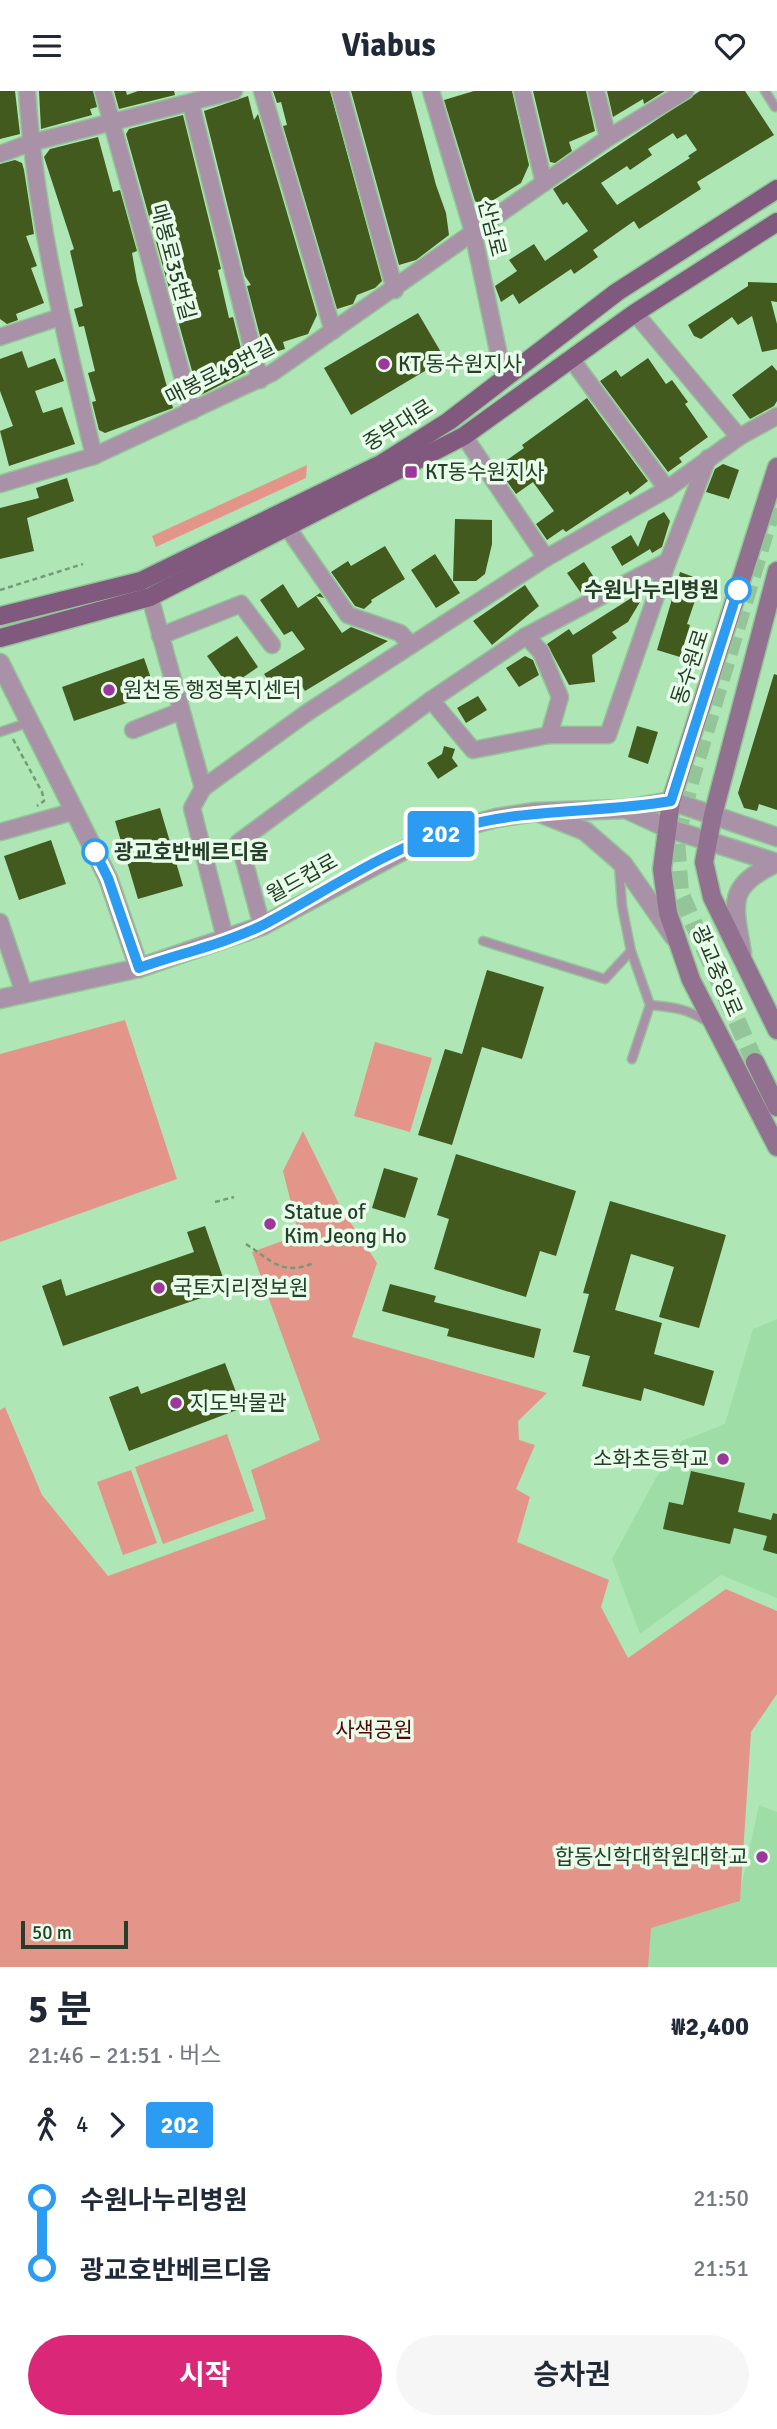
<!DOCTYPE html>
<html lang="ko">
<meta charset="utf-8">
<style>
:root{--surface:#fff;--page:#f6f6f7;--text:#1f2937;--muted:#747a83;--accent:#db2777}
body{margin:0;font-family:Signika,"Noto Sans KR",sans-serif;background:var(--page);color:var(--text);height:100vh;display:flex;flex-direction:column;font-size:26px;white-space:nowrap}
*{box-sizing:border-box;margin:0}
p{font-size:23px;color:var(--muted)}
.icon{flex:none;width:38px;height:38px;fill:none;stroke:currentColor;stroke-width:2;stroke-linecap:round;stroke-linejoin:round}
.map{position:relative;height:1876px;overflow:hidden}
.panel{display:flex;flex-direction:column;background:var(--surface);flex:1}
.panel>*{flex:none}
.badge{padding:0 14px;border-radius:5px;font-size:24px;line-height:46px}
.scale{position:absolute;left:21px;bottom:18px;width:107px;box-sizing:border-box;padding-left:7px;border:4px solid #273e2a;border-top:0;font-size:19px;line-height:24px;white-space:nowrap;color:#273e2a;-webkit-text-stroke:5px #e8feea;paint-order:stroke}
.map>.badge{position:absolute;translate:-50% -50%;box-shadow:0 0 0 4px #fff}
.legs{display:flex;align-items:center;gap:10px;height:77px;padding:0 28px;font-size:23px}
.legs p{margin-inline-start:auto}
.head{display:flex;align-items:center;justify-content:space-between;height:119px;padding:0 28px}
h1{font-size:38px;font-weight:700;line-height:52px}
.button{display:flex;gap:14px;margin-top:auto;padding:14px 28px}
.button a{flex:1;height:80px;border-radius:42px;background:var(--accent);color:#fff;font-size:28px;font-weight:700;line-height:80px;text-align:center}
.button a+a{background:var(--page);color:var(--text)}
ul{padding:0 28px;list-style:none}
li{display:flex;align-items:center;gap:24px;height:70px;font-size:26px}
li i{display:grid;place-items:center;width:10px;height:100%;margin:0 9px;background:currentColor}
li i::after{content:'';width:18px;height:18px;margin:-9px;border:5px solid;border-radius:50%;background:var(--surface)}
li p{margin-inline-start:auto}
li:first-child i{background:linear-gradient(#0000 50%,currentColor 0)}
li:last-child i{background:linear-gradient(currentColor 50%,#0000 0)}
header{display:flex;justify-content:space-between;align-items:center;height:91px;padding:0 28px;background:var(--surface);font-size:32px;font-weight:700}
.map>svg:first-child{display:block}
.built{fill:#9edda6}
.green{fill:#e4958a}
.building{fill:#435a1e;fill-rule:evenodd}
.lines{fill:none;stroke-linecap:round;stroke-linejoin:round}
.secondary-tunnel{stroke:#93c599;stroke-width:18;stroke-dasharray:18 9;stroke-linecap:butt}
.service-casing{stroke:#93c599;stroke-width:11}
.minor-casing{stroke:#93c599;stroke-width:19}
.tertiary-casing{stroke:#93c599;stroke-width:21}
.secondary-casing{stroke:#93c599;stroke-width:21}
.primary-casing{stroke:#93c599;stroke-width:21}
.path{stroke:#729b77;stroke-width:2.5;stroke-dasharray:5 3.5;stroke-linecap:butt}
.service{stroke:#a992a7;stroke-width:8}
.minor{stroke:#a992a7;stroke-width:16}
.tertiary{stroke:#a992a7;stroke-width:18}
.secondary{stroke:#927190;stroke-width:18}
.primary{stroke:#81597f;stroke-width:18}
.line-1-casing{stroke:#fff;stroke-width:16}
.line-1{stroke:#2c9cf2;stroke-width:10}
.poi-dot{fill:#9c379c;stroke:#e8feea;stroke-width:2.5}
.stop-1-dot{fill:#fff;stroke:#2c9cf2;stroke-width:3.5}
.labels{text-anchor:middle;stroke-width:7;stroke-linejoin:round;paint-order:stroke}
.street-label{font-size:21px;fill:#273e2a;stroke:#e8feea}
.poi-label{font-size:21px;fill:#273e2a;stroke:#e8feea;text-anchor:start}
.stop-label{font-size:21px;font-weight:bold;fill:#273e2a;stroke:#e8feea;text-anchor:end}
.park-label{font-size:21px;fill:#530606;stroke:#e8feea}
</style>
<header><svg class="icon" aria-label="menu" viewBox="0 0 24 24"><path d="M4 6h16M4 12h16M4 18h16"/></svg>Viabus<svg class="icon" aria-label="heart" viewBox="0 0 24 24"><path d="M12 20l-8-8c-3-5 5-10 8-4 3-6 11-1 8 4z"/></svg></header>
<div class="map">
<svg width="777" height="1876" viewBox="0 0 777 1876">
<rect width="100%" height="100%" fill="#aee7b5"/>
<g class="built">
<path d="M 777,1228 L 777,1507 L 721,1484 L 640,1543 L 612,1468 L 656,1387 L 682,1350 L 725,1333 L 753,1238 Z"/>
<path d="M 759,1714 L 777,1721 L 777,1876 L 648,1876 L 650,1837 L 738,1811 Z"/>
</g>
<g class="green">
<path d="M 307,374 L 306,387 L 156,456 L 152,445 Z"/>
<path d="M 125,929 L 177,1088 L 0,1151 L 0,963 Z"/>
<path d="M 375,951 L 432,967 L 410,1041 L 354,1025 Z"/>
<path d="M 303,1040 L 341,1117 L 377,1172 L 352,1246 L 547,1302 L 518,1330 L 519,1349 L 535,1354 L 516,1398 L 530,1406 L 517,1451 L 609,1489 L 601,1516 L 628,1567 L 726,1498 L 777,1520 L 777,1603 L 751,1641 L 740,1810 L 651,1837 L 648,1876 L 0,1876 L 0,1319 L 5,1316 L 42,1404 L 108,1485 L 266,1428 L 251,1379 L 320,1349 L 252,1161 L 299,1144 L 283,1080 Z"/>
<path d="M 227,1343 L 254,1420 L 163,1453 L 135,1376 Z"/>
<path d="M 131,1379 L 157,1452 L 123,1464 L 97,1391 Z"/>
</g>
<g class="building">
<path d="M 0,0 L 15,0 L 20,43 L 0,48 Z"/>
<path d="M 39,0 L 93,0 L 97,16 L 90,18 L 92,24 L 41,38 Z"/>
<path d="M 114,0 L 126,0 L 127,4 L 138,0 L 174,0 L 175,4 L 119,18 Z"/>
<path d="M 273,0 L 330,0 L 382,190 L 375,197 L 357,204 L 353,213 L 337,218 L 283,35 L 287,34 L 281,11 L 277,12 Z"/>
<path d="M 351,0 L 411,0 L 436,94 L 446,122 L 449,144 L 416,169 L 399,174 Z"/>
<path d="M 474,0 L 512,0 L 529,74 L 521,92 L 484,115 L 475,110 L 444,9 Z"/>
<path d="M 533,0 L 586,0 L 595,40 L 569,51 L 572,60 L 555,72 L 550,71 Z"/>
<path d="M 607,0 L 665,0 L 644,13 L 643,8 L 613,26 Z"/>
<path d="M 700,0 L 745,0 L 774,44 L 697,91 L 701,98 L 639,138 L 634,130 L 593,159 L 598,166 L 574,183 L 571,178 L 519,213 L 513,203 L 501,211 L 495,195 L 517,180 L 509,169 L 534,153 L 545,170 L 588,140 L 567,111 L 563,114 L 553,98 ZM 673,42 L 677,48 L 686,43 L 697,59 L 688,65 L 690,67 L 617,114 L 601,92 L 627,75 L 630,79 L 652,64 L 648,58 Z"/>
<path d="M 248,5 L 254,29 L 258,23 L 317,224 L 308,243 L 283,251 L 285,258 L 265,264 L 247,195 L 251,194 L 245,185 L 204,20 Z"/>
<path d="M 183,24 L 221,178 L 218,179 L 229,227 L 233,226 L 246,277 L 246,281 L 199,305 L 126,43 L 129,38 Z"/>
<path d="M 98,46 L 113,101 L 120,99 L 137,160 L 132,162 L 137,190 L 173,317 L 105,342 L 99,339 L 92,311 L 96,310 L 88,282 L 95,280 L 84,235 L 79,236 L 74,218 L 83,215 L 70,160 L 74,158 L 44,66 L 50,58 Z"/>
<path d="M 15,69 L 22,72 L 24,79 L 34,143 L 26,145 L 37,175 L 31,177 L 44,212 L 16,223 L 18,229 L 7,233 L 0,228 L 0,73 Z"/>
<path d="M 748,191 L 777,192 L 777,211 L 771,210 L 777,233 L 777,258 L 762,261 L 752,225 L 738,234 L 732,226 L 701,248 L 694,245 L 688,234 L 748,195 Z"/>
<path d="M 418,222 L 445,268 L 351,324 L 324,277 Z"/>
<path d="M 22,260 L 28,277 L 55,267 L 64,290 L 35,300 L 43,322 L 62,316 L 75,353 L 9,375 L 0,340 L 13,335 L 0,300 L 0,268 Z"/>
<path d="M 648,267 L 666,293 L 672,289 L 688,311 L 685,313 L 708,346 L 679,367 L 682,371 L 668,381 L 600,290 L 616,279 L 621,286 Z"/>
<path d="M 772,274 L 777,280 L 777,310 L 774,315 L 750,328 L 732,304 Z"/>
<path d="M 587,307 L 648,390 L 630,404 L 628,400 L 566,441 L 563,438 L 547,449 L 536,433 L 554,420 L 533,391 L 516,403 L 497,376 L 524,357 L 522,354 Z"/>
<path d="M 723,373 L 739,379 L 729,408 L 706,401 L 715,378 Z"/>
<path d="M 67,387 L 74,410 L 27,427 L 34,460 L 0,468 L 0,417 L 39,407 L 36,397 Z"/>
<path d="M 664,421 L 670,430 L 662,456 L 652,462 L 650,458 L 622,475 L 611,456 L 631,444 L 638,456 L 648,430 Z"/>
<path d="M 455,428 L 492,429 L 492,453 L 485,483 L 476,490 L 453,490 Z"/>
<path d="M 385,455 L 405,488 L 371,509 L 372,511 L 364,518 L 355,515 L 331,481 L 348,470 L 351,475 Z"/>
<path d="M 435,463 L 460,502 L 436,517 L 411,479 Z"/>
<path d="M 584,471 L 597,491 L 581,502 L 567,482 Z"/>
<path d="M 680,481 L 702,489 L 687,533 L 690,534 L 680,566 L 657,559 Z"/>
<path d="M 283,493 L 298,517 L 320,502 L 324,507 L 316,505 L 342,542 L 351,536 L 388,550 L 305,600 L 297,588 L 277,602 L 264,583 L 305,558 L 292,540 L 284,544 L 260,509 Z"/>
<path d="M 525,494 L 539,515 L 492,554 L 473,530 Z"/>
<path d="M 636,504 L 640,511 L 628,531 L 612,541 L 617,547 L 592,564 L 595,591 L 569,594 L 547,553 L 569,538 L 573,544 Z"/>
<path d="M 237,545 L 258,576 L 229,596 L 207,565 Z"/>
<path d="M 525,565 L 533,569 L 539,584 L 519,596 L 506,577 Z"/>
<path d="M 144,567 L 156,602 L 74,630 L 62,596 Z"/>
<path d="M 774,583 L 777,584 L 777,719 L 759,713 L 757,720 L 744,717 L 738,702 Z"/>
<path d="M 478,605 L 487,619 L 466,632 L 457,617 Z"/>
<path d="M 637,635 L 658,641 L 648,673 L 628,666 Z"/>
<path d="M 444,655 L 455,658 L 452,667 L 458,675 L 438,688 L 427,672 L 442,663 Z"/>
<path d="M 160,717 L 183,795 L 138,808 L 115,730 Z"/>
<path d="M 51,749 L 66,793 L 19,809 L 4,765 Z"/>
<path d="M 487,879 L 544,896 L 522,968 L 482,956 L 452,1054 L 418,1044 L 445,958 L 462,963 Z"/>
<path d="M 456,1063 L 576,1100 L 556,1165 L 540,1160 L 526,1206 L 434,1178 L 449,1128 L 437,1124 Z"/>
<path d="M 384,1077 L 418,1087 L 405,1127 L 372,1117 Z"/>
<path d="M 610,1110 L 726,1144 L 699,1237 L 659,1226 L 674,1176 L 631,1163 L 615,1219 L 662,1232 L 654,1263 L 714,1280 L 704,1315 L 644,1297 L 641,1310 L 582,1295 L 590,1265 L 573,1261 L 589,1203 L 583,1202 Z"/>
<path d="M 205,1135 L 227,1198 L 63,1255 L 42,1195 L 61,1188 L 66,1205 L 194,1161 L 187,1141 Z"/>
<path d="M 390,1193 L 436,1205 L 434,1211 L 541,1238 L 534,1267 L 447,1245 L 449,1238 L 382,1220 Z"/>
<path d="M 225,1272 L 242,1317 L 129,1360 L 109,1306 L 138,1295 L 141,1303 Z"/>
<path d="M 691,1380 L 745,1392 L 738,1421 L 771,1429 L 773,1422 L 777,1423 L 777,1463 L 763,1459 L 767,1445 L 734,1437 L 730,1453 L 663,1438 L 669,1411 L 683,1414 Z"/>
</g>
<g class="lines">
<path class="secondary-tunnel" d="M 755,971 L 680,802 L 676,748 L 691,688 L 773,415"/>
<defs>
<g id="service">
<path d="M 765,0 L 775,16"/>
<path d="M 0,641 L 30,631"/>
<path d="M 619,775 L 622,815 L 631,860 L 650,914 L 632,968"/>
<path d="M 483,850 L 605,888 L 631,860"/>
<path d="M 650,914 C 673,916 690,918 709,932"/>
</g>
<g id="minor">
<path d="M 27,0 C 35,124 65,245 94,365"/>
<path d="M 103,0 L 192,320"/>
<path d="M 262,0 L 333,240"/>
<path d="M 340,0 L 395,199"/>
<path d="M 431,0 L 473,141 L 504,288"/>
<path d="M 522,0 L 544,92"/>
<path d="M 596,0 L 608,47"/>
<path d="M 191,13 L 260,289"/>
<path d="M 0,63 L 30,52 L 234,0"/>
<path d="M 635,222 L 739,346"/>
<path d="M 0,246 L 60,226"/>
<path d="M 572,269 L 667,398"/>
<path d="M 464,345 L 546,467"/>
<path d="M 0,393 L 94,365 L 272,282 L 608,47 L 685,0"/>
<path d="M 287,436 L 348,524 L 400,542 L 411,554"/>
<path d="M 150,506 L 203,697 L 308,621 L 546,467 L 667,398 L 739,346 L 777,325"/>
<path d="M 160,545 L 241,513 L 272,554"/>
<path d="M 526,545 L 541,561 L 560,606 L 549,644"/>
<path d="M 431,609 L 473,659 L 549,644 L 608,644 L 668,470 L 708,367"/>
<path d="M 133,639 L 181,620"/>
<path d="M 203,697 L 192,717 L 225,847"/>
<path d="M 0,741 L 75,720"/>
<path d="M 0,831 L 24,902"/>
<path d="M 262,835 L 239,751 L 431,609 L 526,545 L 668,470"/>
</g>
<g id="tertiary">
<path d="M 0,572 L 108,787 L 139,877"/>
<path d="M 626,718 L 667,737 L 777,772"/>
<path d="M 542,723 L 585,740 L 623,773 L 674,846"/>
<path d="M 742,862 C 734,813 725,796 776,772"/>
<path d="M 0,908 L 139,877 L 262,835 L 410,756 L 449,740 L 496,727 L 535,721 L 626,718 L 671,710 L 777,746"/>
</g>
<g id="secondary">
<path d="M 777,376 L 671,710 L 662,778 L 668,822 L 691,889 L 777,1056"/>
<path d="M 777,480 L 713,724 L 704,771 L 712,806 L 777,939"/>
<path d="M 755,971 L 777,1016"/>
</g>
<g id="primary">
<path d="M 0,525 L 141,490 L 381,373 L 449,330 L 617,201 L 777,98"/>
<path d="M 0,547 L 150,506 L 464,345 L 635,222 L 777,131"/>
</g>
</defs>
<use href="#service" class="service-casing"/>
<use href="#minor" class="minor-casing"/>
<use href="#tertiary" class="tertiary-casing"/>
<use href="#secondary" class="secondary-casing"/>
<use href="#primary" class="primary-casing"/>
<g class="path">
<path d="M 0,499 L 83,473"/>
<path d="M 13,648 L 42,701 L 44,710 L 37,715"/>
<path d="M 215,1111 L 234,1106"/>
<path d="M 246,1153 C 272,1170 282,1185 314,1172"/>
</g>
<use href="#service" class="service"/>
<use href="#minor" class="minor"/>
<use href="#tertiary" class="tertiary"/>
<use href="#secondary" class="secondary"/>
<use href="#primary" class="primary"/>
</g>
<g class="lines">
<defs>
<path id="line-1" d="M 95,761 L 108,787 L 139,877 C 178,863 228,852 265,833 C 325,801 384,760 450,739 C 523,716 597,723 671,710 L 738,499"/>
</defs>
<use href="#line-1" class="line-1-casing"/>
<use href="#line-1" class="line-1"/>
</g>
<g class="poi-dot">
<circle cx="384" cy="273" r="7"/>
<rect x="404" y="374" width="14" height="14" rx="3.5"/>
<circle cx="109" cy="599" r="7"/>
<circle cx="270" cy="1133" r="7"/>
<circle cx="159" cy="1197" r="7"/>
<circle cx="176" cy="1312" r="7"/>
<circle cx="723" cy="1368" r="7"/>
<circle cx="762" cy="1766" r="7"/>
</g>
<g class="stop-1-dot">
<circle cx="738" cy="499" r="12"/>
<circle cx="95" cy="761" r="12"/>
</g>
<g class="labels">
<g class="street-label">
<text transform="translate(492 137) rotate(76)" y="7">산남로</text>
<text transform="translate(173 171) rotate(75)" y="7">매봉로35번길</text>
<text transform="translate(220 281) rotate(-27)" y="7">매봉로49번길</text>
<text transform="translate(398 334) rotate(-32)" y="7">중부대로</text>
<text transform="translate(690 576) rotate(-72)" y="7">동수원로</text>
<text transform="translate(302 787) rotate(-29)" y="7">월드컵로</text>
<text transform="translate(717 880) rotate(67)" y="7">광교중앙로</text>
</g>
<g class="poi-label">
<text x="398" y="280">KT 동수원지사</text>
<text x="425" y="388">KT동수원지사</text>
<text x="123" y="606">원천동 행정복지센터</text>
<text x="284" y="1128">Statue of<tspan x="284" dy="24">Kim Jeong Ho</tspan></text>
<text x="173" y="1204">국토지리정보원</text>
<text x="190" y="1319">지도박물관</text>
<text x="709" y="1375" text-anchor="end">소화초등학교</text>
<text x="748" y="1773" text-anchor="end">합동신학대학원대학교</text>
</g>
<g class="stop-label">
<text x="719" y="506">수원나누리병원</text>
<text x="114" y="768" text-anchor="start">광교호반베르디움</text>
</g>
<g class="park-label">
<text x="374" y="1646">사색공원</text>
</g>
</g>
</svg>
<div class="scale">50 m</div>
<b class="badge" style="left:441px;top:743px;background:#2c9cf2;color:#fff">202</b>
</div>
<section class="panel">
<div class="head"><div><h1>5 분</h1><p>21:46 – 21:51 · 버스</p></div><b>₩2,400</b></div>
<div class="legs"><svg class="icon" aria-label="walk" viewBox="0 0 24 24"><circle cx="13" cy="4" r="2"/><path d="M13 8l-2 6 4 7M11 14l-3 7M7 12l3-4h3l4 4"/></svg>4<svg class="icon" aria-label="forward" viewBox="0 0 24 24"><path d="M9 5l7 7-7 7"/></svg><b class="badge" style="background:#2c9cf2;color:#fff">202</b></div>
<ul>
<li><i style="color:#2c9cf2"></i><b>수원나누리병원</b><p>21:50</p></li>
<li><i style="color:#2c9cf2"></i><b>광교호반베르디움</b><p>21:51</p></li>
</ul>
<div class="button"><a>시작</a><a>승차권</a></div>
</section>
